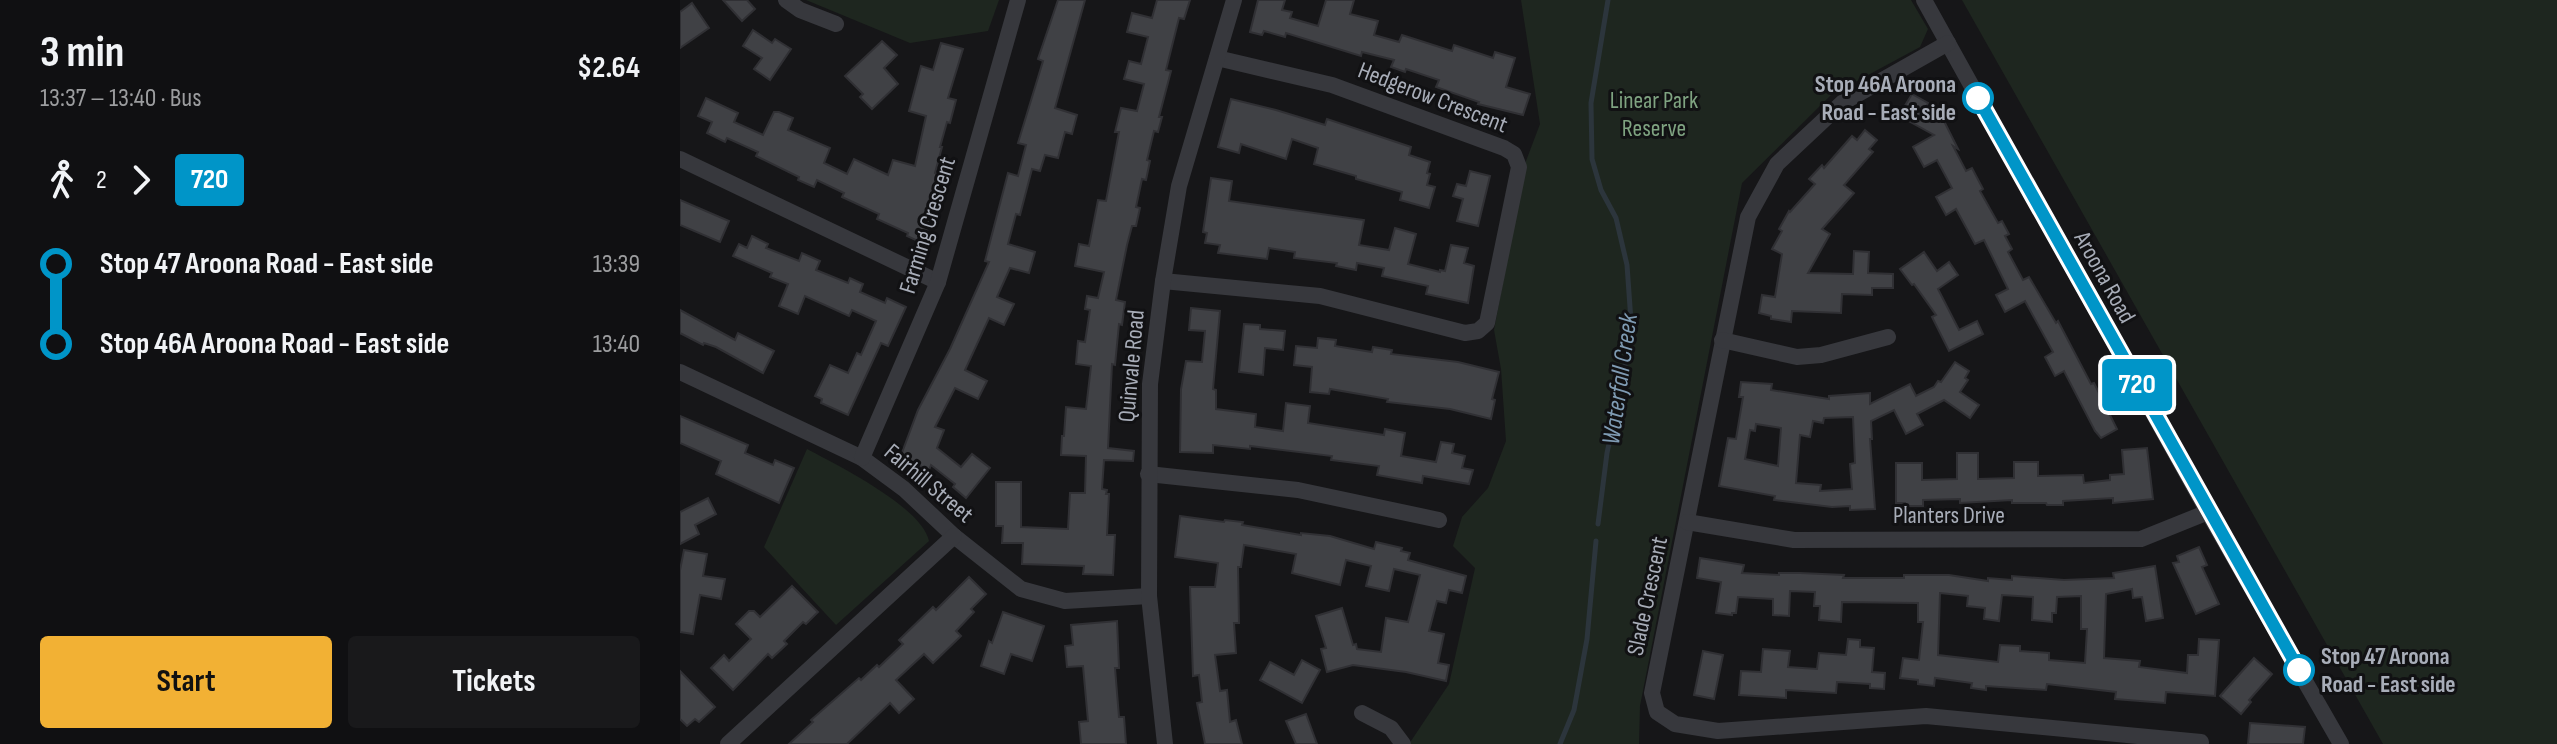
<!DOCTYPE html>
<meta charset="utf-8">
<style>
:root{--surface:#101012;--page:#19191b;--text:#f1f3f6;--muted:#9c9d9f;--accent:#f2b134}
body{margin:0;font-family:"Sofia Sans Condensed",sans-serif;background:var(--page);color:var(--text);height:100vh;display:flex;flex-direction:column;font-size:30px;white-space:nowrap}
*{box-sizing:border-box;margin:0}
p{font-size:26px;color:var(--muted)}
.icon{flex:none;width:44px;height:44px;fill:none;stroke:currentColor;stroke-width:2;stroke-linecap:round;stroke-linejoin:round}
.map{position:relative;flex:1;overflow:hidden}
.sheet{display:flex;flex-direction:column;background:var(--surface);width:680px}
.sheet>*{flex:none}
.badge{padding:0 16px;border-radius:6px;font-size:28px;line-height:52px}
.map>.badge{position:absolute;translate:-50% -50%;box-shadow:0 0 0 4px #fff}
.legs{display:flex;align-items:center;gap:12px;height:88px;padding:0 40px;font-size:26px}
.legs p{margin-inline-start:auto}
.overview{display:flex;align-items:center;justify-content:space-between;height:136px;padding:0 40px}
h1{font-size:44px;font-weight:700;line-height:60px}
.cta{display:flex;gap:16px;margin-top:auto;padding:16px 40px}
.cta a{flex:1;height:92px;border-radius:8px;background:var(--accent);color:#111;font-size:32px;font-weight:700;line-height:92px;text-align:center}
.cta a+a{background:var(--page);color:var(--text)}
ul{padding:0 40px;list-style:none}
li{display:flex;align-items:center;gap:28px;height:80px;font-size:30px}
li i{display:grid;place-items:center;width:12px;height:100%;margin:0 10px;background:currentColor}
li i::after{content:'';width:20px;height:20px;margin:-10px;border:6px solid;border-radius:50%;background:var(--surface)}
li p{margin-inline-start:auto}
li:first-child i{background:linear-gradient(#0000 50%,currentColor 0)}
li:last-child i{background:linear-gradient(currentColor 50%,#0000 0)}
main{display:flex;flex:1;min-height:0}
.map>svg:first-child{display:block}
.green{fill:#1e261f}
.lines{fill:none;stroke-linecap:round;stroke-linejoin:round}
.stream{stroke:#2c353c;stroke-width:5}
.building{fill:#404145;stroke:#303034;stroke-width:2;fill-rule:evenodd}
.minor{stroke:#37383d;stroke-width:16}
.line-1-casing{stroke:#fff;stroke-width:18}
.line-1{stroke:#0095c8;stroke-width:12}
.stop-1-dot{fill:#fff;stroke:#0095c8;stroke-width:4}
.labels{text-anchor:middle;stroke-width:6;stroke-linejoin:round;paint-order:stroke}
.stop-label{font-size:24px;font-weight:bold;fill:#a8adb8;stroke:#111113;text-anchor:end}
.street-label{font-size:24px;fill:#a8adb8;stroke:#111113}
.park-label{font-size:24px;fill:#7fa381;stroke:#111113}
.water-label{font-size:26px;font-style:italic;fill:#7f9bb3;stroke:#111113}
</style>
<main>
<section class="sheet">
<div class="overview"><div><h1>3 min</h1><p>13:37 – 13:40 · Bus</p></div><b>$2.64</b></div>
<div class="legs"><svg class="icon" aria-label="walk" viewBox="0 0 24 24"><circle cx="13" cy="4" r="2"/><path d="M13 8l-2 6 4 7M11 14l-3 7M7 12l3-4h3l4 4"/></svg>2<svg class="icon" aria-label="forward" viewBox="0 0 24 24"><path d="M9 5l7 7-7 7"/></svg><b class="badge" style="background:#0095c8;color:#fff">720</b></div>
<ul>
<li><i style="color:#0095c8"></i><b>Stop 47 Aroona Road - East side</b><p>13:39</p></li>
<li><i style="color:#0095c8"></i><b>Stop 46A Aroona Road - East side</b><p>13:40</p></li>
</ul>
<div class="cta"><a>Start</a><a>Tickets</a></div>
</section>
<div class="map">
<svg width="1877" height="744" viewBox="0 0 1877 744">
<rect width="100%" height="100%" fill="#161618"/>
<g class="green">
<path d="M 126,0 L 319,0 L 308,31 L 230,43 Z"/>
<path d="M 841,0 L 1231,0 L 1248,29 L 1240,47 L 1151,95 L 1062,183 L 960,706 L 959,744 L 729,744 L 769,684 L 795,568 L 773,546 L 782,517 L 808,488 L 826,441 L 821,369 L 814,330 L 846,161 L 860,124 Z"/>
<path d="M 1282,0 L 1877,0 L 1877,744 L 1703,744 Z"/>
<path d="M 127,449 C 157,465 242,507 249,541 L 156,625 L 84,547 Z"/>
</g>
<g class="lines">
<g class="stream">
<path d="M 918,524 L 927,453 L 943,380 L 951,321 L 947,265 L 936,218 L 921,190 L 912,159 L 911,103 L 928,0"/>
<path d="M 880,744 L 894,710 L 907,639 L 916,541"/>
</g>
</g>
<g class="building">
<path d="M 43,0 L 67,0 L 75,9 L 62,21 Z"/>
<path d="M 378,0 L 405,0 L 375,108 L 397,115 L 392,134 L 385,132 L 378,158 L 365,155 L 360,171 L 352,169 L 340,215 L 336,214 L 328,244 L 355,252 L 349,273 L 330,268 L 317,297 L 334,304 L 324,325 L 309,318 L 285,370 L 307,381 L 298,399 L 275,388 L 255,427 L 264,430 L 257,448 L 281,467 L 292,454 L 310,468 L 286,498 L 273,487 L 275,484 L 251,465 L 249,470 L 220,458 L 238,410 L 270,349 L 309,262 L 305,261 L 328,173 L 338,176 L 346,145 L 338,143 L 363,61 L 358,59 Z"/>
<path d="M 477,0 L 510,0 L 504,19 L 499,18 L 486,70 L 491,71 L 479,117 L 482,117 L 478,132 L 474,131 L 467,160 L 470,161 L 466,180 L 462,179 L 456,207 L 460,208 L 456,226 L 452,226 L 447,245 L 436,300 L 445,302 L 442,325 L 439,324 L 435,365 L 432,364 L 428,448 L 454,451 L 453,461 L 424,460 L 422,489 L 427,490 L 426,494 L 429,494 L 427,535 L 435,535 L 433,575 L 403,574 L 404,566 L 342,564 L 343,543 L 322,543 L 323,526 L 316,526 L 316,482 L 341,482 L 341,527 L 388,529 L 390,493 L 405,493 L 406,456 L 381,455 L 382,436 L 384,436 L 386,407 L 406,409 L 411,366 L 396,364 L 398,341 L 405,342 L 410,310 L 405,309 L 407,296 L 418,298 L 424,272 L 395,266 L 399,244 L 409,246 L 418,200 L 426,201 L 439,132 L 435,132 L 441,108 L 457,111 L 464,84 L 444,79 L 449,61 L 461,64 L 468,37 L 447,32 L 452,13 L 472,18 Z"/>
<path d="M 578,0 L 605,0 L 602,10 L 612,12 L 610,18 L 638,26 L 646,0 L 674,0 L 670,14 L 698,21 L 694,35 L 719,42 L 722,35 L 772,51 L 774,45 L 813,58 L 815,52 L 835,58 L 826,87 L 850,94 L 843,115 L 798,104 L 799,102 L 756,87 L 759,80 L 726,69 L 725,72 L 711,67 L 714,60 L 682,52 L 681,56 L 606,33 L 605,37 L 584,31 L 582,35 L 570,32 Z"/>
<path d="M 12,3 L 29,28 L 0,48 L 0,12 Z"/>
<path d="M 73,30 L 92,43 L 95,39 L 111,49 L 90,80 L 74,69 L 82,58 L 63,46 Z"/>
<path d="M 202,41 L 217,55 L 204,68 L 218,84 L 192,109 L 180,97 L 183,94 L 165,76 Z"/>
<path d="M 261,43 L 283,49 L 268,98 L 276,100 L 270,123 L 267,122 L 260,147 L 262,147 L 255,173 L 257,174 L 246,211 L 254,215 L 242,243 L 227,236 L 228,233 L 197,219 L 199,214 L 162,197 L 164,193 L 137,180 L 134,187 L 118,180 L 119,177 L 76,156 L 78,152 L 47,138 L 45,142 L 27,133 L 32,122 L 18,116 L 26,98 L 58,113 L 54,122 L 83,135 L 94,112 L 99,112 L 113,118 L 108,130 L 150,148 L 144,163 L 167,174 L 174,159 L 208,175 L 213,160 L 235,166 L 246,116 L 229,111 L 241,66 L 253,70 Z"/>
<path d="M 1232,94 L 1248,103 L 1245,110 L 1263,119 L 1278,149 L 1273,146 L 1286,171 L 1292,168 L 1303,189 L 1300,191 L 1318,223 L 1322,221 L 1329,234 L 1325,236 L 1332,249 L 1328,252 L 1343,280 L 1349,277 L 1376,323 L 1378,321 L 1411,384 L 1414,383 L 1437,429 L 1421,438 L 1415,431 L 1384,371 L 1375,376 L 1365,357 L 1373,352 L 1345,301 L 1325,312 L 1316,295 L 1328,289 L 1304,240 L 1295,244 L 1276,209 L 1266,215 L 1256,197 L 1272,188 L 1257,160 L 1244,167 L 1233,147 L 1254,135 L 1227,120 L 1229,116 L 1221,112 Z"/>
<path d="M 551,99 L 596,110 L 645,125 L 647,119 L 731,147 L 729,155 L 750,162 L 747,173 L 750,174 L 747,185 L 755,187 L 749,208 L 720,200 L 722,192 L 676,179 L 676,176 L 634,164 L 638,148 L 612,139 L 606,159 L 561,144 L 559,153 L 538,147 Z"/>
<path d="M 1185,130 L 1197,140 L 1189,149 L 1193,152 L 1164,185 L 1174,193 L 1142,229 L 1150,234 L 1128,273 L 1173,274 L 1174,251 L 1189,252 L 1188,273 L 1213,274 L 1213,288 L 1192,288 L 1192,295 L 1162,294 L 1161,313 L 1112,311 L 1111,322 L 1091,319 L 1091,316 L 1079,313 L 1082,295 L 1095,297 L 1102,254 L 1092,249 L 1102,231 L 1099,229 L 1109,211 L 1110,212 L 1135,184 L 1129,179 L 1142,165 L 1144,168 L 1172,136 L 1177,140 Z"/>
<path d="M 790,171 L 810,176 L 798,226 L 777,221 L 783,199 L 773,196 L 777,184 L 786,186 Z"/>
<path d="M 531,178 L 552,181 L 549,201 L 684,220 L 679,245 L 709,250 L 715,228 L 736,234 L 728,264 L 760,272 L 760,270 L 765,271 L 771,245 L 788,248 L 784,263 L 794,266 L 788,303 L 746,294 L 748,286 L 702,276 L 704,268 L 677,263 L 676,270 L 656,266 L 657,263 L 614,258 L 615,252 L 589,248 L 587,259 L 538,253 L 540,245 L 525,243 L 527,233 L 523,232 Z"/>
<path d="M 0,200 L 49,221 L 40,242 L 0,225 Z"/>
<path d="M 72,236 L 88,244 L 86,248 L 119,261 L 122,253 L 140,261 L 136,270 L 168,283 L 170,278 L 183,284 L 180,292 L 205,303 L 207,298 L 226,307 L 208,346 L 201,343 L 168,415 L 141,403 L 142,399 L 135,396 L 150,365 L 168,373 L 177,353 L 181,355 L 196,321 L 172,310 L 169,316 L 125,296 L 118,314 L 99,306 L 108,284 L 90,277 L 92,273 L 53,256 L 59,244 L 67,248 Z"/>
<path d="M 1244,252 L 1257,271 L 1269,262 L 1278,275 L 1258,289 L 1279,330 L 1297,321 L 1303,334 L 1269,351 L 1252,317 L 1256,315 L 1234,284 L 1232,285 L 1220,269 Z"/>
<path d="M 511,308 L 540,311 L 533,389 L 536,390 L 536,409 L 576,414 L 575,427 L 603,431 L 606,403 L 630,406 L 628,423 L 704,435 L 705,429 L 725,433 L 721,456 L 756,462 L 761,442 L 774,444 L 772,453 L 785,456 L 782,468 L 793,470 L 789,484 L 743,476 L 742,483 L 697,475 L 699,466 L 651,460 L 652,456 L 570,446 L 570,449 L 533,445 L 533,453 L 500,452 L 501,389 L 506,361 L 522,362 L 525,331 L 509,330 Z"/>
<path d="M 0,310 L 55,340 L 58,333 L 94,351 L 83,373 L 36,347 L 24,343 L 23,345 L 0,333 Z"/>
<path d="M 564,324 L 580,325 L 580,329 L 605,331 L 603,350 L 585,348 L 583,375 L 559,372 Z"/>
<path d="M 638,338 L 656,340 L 655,346 L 692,352 L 693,347 L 712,350 L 711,354 L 778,362 L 819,372 L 812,399 L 815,400 L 811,419 L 770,409 L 707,402 L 708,399 L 650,389 L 649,394 L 630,392 L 632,367 L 614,365 L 616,346 L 637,348 Z"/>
<path d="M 1275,362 L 1289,371 L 1285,378 L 1288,380 L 1280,392 L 1299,405 L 1290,418 L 1264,400 L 1237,414 L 1243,425 L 1226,434 L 1214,410 L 1191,421 L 1192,439 L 1190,439 L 1195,509 L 1170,510 L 1170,506 L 1152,507 L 1094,500 L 1095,496 L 1039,486 L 1048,438 L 1056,439 L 1063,397 L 1059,397 L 1061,382 L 1092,384 L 1091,390 L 1149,399 L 1149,396 L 1190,393 L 1190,404 L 1230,384 L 1236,396 L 1254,387 L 1258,381 L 1261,382 ZM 1173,417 L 1175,463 L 1170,464 L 1172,489 L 1140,491 L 1141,485 L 1116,483 L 1120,435 L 1130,437 L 1133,421 L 1143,423 L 1144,418 ZM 1076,424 L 1101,428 L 1098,466 L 1065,459 L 1070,430 L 1075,431 Z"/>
<path d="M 0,416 L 68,445 L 65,453 L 93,465 L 95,460 L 114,468 L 99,503 L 36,474 L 41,461 L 0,443 Z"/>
<path d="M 1467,448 L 1473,499 L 1433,503 L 1433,498 L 1383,501 L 1383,505 L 1367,505 L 1366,503 L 1332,503 L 1332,500 L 1280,503 L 1280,499 L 1243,500 L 1243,506 L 1225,506 L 1225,503 L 1216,503 L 1216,463 L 1242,463 L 1242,480 L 1277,479 L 1277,453 L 1298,453 L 1298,479 L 1334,478 L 1334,462 L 1358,462 L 1358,476 L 1403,475 L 1404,483 L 1430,480 L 1430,475 L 1444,474 L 1442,450 Z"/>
<path d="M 28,498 L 36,514 L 15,525 L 19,534 L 0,544 L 0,512 Z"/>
<path d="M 500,516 L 544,522 L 545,520 L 563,522 L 562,525 L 621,535 L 621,533 L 650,536 L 694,549 L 696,542 L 722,548 L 721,551 L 730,553 L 728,560 L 786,576 L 782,593 L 769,590 L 766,603 L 757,601 L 749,631 L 764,634 L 758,663 L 769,665 L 766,681 L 726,672 L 673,665 L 647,672 L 641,649 L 646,648 L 636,616 L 662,608 L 673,645 L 676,644 L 677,649 L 701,652 L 706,618 L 728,622 L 740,575 L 714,569 L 709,591 L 686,586 L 691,566 L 666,560 L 660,585 L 612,573 L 616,554 L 564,545 L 561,567 L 558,567 L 559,623 L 554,623 L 556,653 L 535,655 L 540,691 L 547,690 L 550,722 L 556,720 L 562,744 L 525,744 L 517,703 L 522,702 L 519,675 L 513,676 L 510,587 L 535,587 L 538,563 L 495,557 Z"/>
<path d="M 1519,547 L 1527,565 L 1522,567 L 1539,604 L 1516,614 L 1493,563 L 1499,562 L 1497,556 Z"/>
<path d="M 4,550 L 27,554 L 23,576 L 45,579 L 41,599 L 20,595 L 13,634 L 0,632 L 0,570 Z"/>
<path d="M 1020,558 L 1064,565 L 1062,573 L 1099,575 L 1099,573 L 1120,573 L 1164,575 L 1163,578 L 1224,578 L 1224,575 L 1269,575 L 1308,581 L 1308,578 L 1332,580 L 1332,576 L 1384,580 L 1434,578 L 1433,573 L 1475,566 L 1483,618 L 1466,621 L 1462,597 L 1453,598 L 1452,589 L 1426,594 L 1424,658 L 1460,661 L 1459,667 L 1507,673 L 1508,655 L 1518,655 L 1519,639 L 1539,640 L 1535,696 L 1486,692 L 1485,703 L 1435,699 L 1436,692 L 1367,684 L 1366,690 L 1306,686 L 1306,690 L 1291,688 L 1292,683 L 1255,678 L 1254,686 L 1238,684 L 1238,680 L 1220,678 L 1223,658 L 1239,660 L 1243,622 L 1238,622 L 1238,603 L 1162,602 L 1161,622 L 1139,620 L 1140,606 L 1134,606 L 1135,592 L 1110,591 L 1109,616 L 1093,615 L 1093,599 L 1058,597 L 1056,613 L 1052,613 L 1052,615 L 1036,613 L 1041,582 L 1017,578 ZM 1260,593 L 1288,596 L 1287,606 L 1305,608 L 1304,619 L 1319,621 L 1322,595 L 1353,597 L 1352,620 L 1372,622 L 1372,613 L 1376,613 L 1377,597 L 1401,596 L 1401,629 L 1407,629 L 1405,663 L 1369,660 L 1369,653 L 1340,651 L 1340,646 L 1320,645 L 1318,662 L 1258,655 Z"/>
<path d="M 289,577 L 306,594 L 291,609 L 294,612 L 276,631 L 281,636 L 253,663 L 244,654 L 216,680 L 234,699 L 219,713 L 210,703 L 167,744 L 109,744 L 133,722 L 131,720 L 179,678 L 181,680 L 197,665 L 199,667 L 223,644 L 219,640 L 253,607 L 256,610 Z"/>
<path d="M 112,586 L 138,612 L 126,624 L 123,622 L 104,641 L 107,644 L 92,658 L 88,654 L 53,690 L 31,668 L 44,655 L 49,661 L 71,639 L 56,624 L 69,611 L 74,611 L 80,617 Z"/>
<path d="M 323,612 L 364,626 L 352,661 L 331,654 L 324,674 L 301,666 L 309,641 L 312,643 Z"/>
<path d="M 437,621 L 439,668 L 435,668 L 439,717 L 444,717 L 446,744 L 401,744 L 399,722 L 408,721 L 403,666 L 387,667 L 385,646 L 393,645 L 391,625 Z"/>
<path d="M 1168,639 L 1180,640 L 1180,647 L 1194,648 L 1192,672 L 1205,673 L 1204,689 L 1190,688 L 1190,684 L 1157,682 L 1156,693 L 1106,690 L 1106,698 L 1059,695 L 1061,671 L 1081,672 L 1083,649 L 1110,651 L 1108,667 L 1137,669 L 1139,653 L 1166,655 Z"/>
<path d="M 1023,651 L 1043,655 L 1034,699 L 1014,695 Z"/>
<path d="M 1574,658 L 1592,674 L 1569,700 L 1571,702 L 1561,714 L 1540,696 Z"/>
<path d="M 622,660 L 640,670 L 622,703 L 580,680 L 590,662 L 614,675 Z"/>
<path d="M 0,671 L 35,707 L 19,722 L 15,719 L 7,726 L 0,719 Z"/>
<path d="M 626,714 L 637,744 L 616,744 L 606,721 Z"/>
<path d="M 1570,723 L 1625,727 L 1623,744 L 1568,744 Z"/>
</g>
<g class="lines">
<g class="minor">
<path d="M 106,0 L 120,10 L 156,24"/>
<path d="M 1244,0 L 1528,512 L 1661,744"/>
<path d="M 1268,43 L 1162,103 L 1097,164 L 1068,217 L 972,693 L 977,712 L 995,724 L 1038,731 L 1246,716 L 1521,742"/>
<path d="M 0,159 L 258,282"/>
<path d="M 483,281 L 640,296 L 785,333 L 798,331 L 807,323 L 839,167 L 834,154 L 824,148 L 652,85 L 537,58"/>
<path d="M 1042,340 L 1117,357 L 1141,355 L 1208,337"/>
<path d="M 0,372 L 182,458 L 224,489 L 274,536 L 341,589 L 385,601 L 469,596"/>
<path d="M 182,458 L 258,282 L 338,0"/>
<path d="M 468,474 L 618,490 L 759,520"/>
<path d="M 1007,522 L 1114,540 L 1461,539 L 1528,512"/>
<path d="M 682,713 L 711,728 L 723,744"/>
<path d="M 48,744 L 274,536"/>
<path d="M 485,744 L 469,596 L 470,384 L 483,281 L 499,186 L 554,0"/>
</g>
</g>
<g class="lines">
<defs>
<path id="line-1" d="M 1298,98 L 1619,670"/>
</defs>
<use href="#line-1" class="line-1-casing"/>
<use href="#line-1" class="line-1"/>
</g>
<g class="stop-1-dot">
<circle cx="1298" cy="98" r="14"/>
<circle cx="1619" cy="670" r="14"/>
</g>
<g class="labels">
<g class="stop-label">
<text x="1276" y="92">Stop 46A Aroona<tspan x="1276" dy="28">Road - East side</tspan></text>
<text x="1641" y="664" text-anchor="start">Stop 47 Aroona<tspan x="1641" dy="28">Road - East side</tspan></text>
</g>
<g class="street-label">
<text transform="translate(753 97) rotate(21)" y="8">Hedgerow Crescent</text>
<text transform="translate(247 225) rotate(-73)" y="8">Farming Crescent</text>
<text transform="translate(1425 277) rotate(61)" y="8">Aroona Road</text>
<text transform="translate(451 366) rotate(-85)" y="8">Quinvale Road</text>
<text transform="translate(249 483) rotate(40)" y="8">Fairhill Street</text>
<text x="1269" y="523">Planters Drive</text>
<text transform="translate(967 596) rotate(-78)" y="8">Slade Crescent</text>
</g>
<g class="park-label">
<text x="974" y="108">Linear Park<tspan x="974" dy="28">Reserve</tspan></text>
</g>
<g class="water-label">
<text transform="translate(939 379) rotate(-82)" y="9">Waterfall Creek</text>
</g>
</g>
</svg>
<b class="badge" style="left:1457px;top:385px;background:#0095c8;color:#fff">720</b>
</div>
</main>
